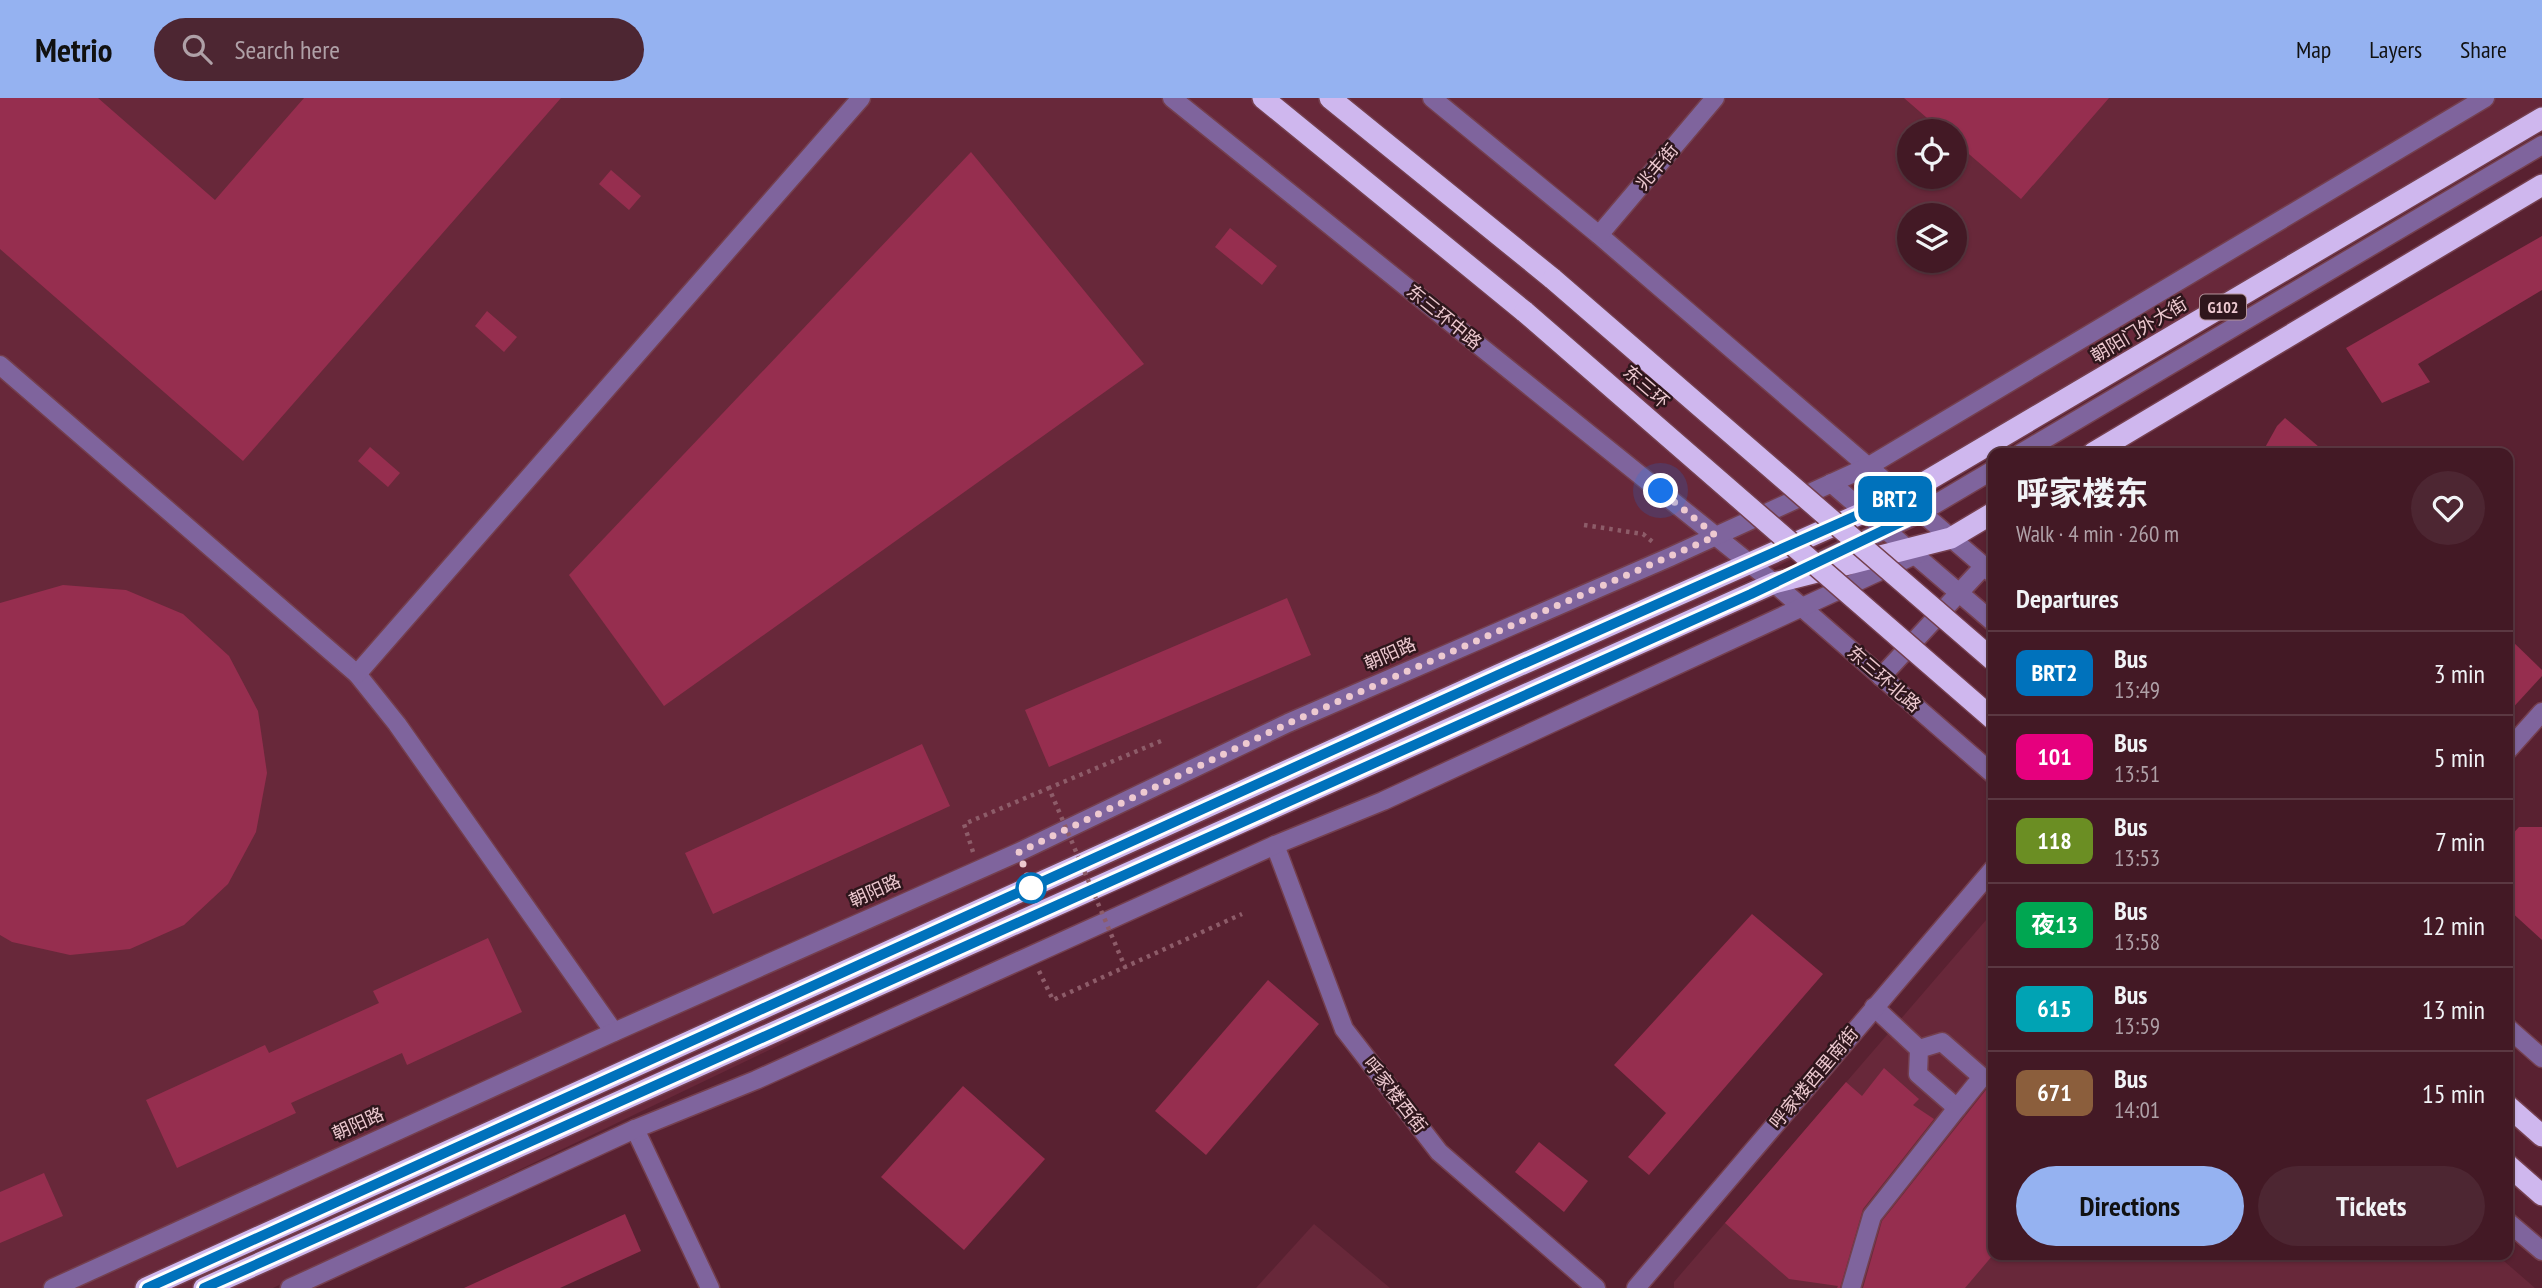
<!DOCTYPE html>
<meta charset="utf-8">
<style>
:root{--surface:#431925;--page:#4d2632;--text:#f1f3f6;--muted:#afa0a7;--line:#5b3842;--accent:#95b2f1}
body{margin:0;font-family:"PT Sans Narrow","Noto Sans SC",sans-serif;background:var(--page);color:var(--text);height:100vh;display:flex;flex-direction:column;font-size:26px;white-space:nowrap}
*{box-sizing:border-box;margin:0}
p{font-size:23px;color:var(--muted)}
.icon{flex:none;width:38px;height:38px;fill:none;stroke:currentColor;stroke-width:2;stroke-linecap:round;stroke-linejoin:round}
.map{position:relative;flex:1;overflow:hidden}
.panel{position:absolute;left:1988px;top:350px;width:525px;height:812px;display:flex;flex-direction:column;background:var(--surface);border-radius:14px;box-shadow:0 2px 5px #0004,0 0 0 2px var(--line)}
.panel>*{flex:none}
.badge{padding:0 14px;border-radius:10px;font-size:24px;line-height:46px}
.buttons{position:absolute;left:1897px;top:21px;display:grid;gap:14px}
.buttons a{display:grid;place-items:center;width:70px;height:70px;border-radius:50%;background:var(--surface);box-shadow:0 2px 5px #0004,0 0 0 2px var(--line);font-size:35px}
.you{position:absolute;width:35px;height:35px;margin:-18px;border:5px solid #fff;border-radius:50%;background:#1a73e8;box-shadow:0 0 0 10px #1a73e833}
.map>.badge{position:absolute;translate:-50% -50%;box-shadow:0 0 0 4px #fff}
h2{padding:0 28px;font-size:26px;line-height:63px}
.round{display:grid;place-items:center;flex:none;width:74px;height:74px;border-radius:37px;background:var(--page)}
.headline{display:flex;align-items:center;justify-content:space-between;height:119px;padding:0 28px}
h1{font-size:33px;font-weight:700;line-height:52px}
.action{display:flex;gap:14px;margin-top:auto;padding:14px 28px}
.action a{flex:1;height:80px;border-radius:42px;background:var(--accent);color:#111;font-size:28px;font-weight:700;line-height:80px;text-align:center}
.action a+a{background:var(--page);color:var(--text)}
ul{padding:0;list-style:none}
li{display:flex;align-items:center;gap:21px;height:84px;padding:0 28px;border-top:2px solid var(--line)}
li div{flex:1}
li b{display:block;font-size:26px}
li em{font-style:normal}
li .badge{min-width:77px;font-weight:700;text-align:center}
header{display:flex;align-items:center;gap:42px;box-sizing:border-box;height:98px;padding:0 35px;background:var(--accent);color:#111}
header strong{font-size:33px}
nav{display:flex;gap:38px;margin-inline-start:auto;font-size:24px}
.search{width:490px;height:63px;background:var(--page);display:flex;align-items:center;gap:18px;box-sizing:border-box;padding:0 24px;border-radius:38px;color:var(--muted);font-size:26px}
.map>svg:first-child{display:block}
.built{fill:#68283a;fill-rule:evenodd}
.building{fill:#962e4f}
.lines{fill:none;stroke-linecap:round;stroke-linejoin:round}
.minor-casing{stroke:#743f4e;stroke-width:21}
.highway-casing{stroke:#743f4e;stroke-width:24}
.path{stroke:#8d5c69;stroke-width:4.5;stroke-dasharray:3.5 5;stroke-linecap:butt}
.minor{stroke:#7f649d;stroke-width:18}
.highway{stroke:#cfb7ee;stroke-width:21}
.highway-bridge-casing{stroke:#743f4e;stroke-width:24;stroke-linecap:butt}
.path-bridge{stroke:#8d5c69;stroke-width:4.5;stroke-dasharray:3.5 5;stroke-linecap:butt}
.highway-bridge{stroke:#cfb7ee;stroke-width:21}
.line-casing{stroke:#fff;stroke-width:16}
.line{stroke:#0072bc;stroke-width:10}
.walk{stroke:#edc9d0;stroke-width:7;stroke-dasharray:0 12.6}
.stop-dot{fill:#fff;stroke:#0072bc;stroke-width:3.5}
.labels{text-anchor:middle;stroke-width:5;stroke-linejoin:round;paint-order:stroke}
.shield{fill:#2f161c;stroke:#b4939a;stroke-width:2}
.shield-label{font-size:16px;font-weight:bold;fill:#edc9d0}
.street-label{font-size:18px;fill:#edc9d0;stroke:#2f161c}
</style>
<header>
<strong>Metrio</strong>
<div class="search"><svg class="icon" aria-label="search" viewBox="0 0 24 24"><circle cx="10" cy="10" r="6"/><path d="M15 15l6 6"/></svg>Search here</div>
<nav><a>Map</a><a>Layers</a><a>Share</a></nav>
</header>
<div class="map">
<svg width="2542" height="1190" viewBox="0 0 2542 1190">
<rect width="100%" height="100%" fill="#592131"/>
<g class="built">
<path d="M 0,0 L 2542,0 L 2542,22 L 1847,435 L 273,1190 L 0,1190 ZM 1909,33 L 1955,33 L 1955,79 L 1909,79 ZM 1909,117 L 1955,117 L 1955,163 L 1909,163 Z"/>
<path d="M 1993,814 L 1993,1157 L 2497,1157 L 2535,1190 L 1674,1190 L 1674,1184 Z"/>
<path d="M 1314,1126 L 1390,1190 L 1256,1190 Z"/>
</g>
<g class="building">
<path d="M 0,0 L 98,0 L 215,102 L 304,0 L 561,0 L 243,363 L 0,151 Z"/>
<path d="M 1904,0 L 2109,0 L 2021,101 L 1955,44 L 1955,33 L 1942,33 Z"/>
<path d="M 971,54 L 1144,266 L 664,608 L 569,477 Z"/>
<path d="M 611,72 L 641,98 L 629,112 L 599,86 Z"/>
<path d="M 1230,130 L 1277,168 L 1262,187 L 1215,149 Z"/>
<path d="M 2542,138 L 2542,192 L 2418,266 L 2430,284 L 2382,305 L 2346,250 Z"/>
<path d="M 487,213 L 517,239 L 504,254 L 475,228 Z"/>
<path d="M 2285,320 L 2326,355 L 2262,355 L 2277,328 Z"/>
<path d="M 370,349 L 400,375 L 388,389 L 358,363 Z"/>
<path d="M 63,487 L 126,492 L 183,516 L 229,558 L 258,613 L 267,675 L 256,734 L 228,786 L 184,827 L 130,851 L 70,857 L 12,844 L 0,837 L 0,505 Z"/>
<path d="M 1287,500 L 1311,557 L 1049,669 L 1025,612 Z"/>
<path d="M 2508,539 L 2542,572 L 2542,578 L 2508,615 Z"/>
<path d="M 922,646 L 950,708 L 713,816 L 685,755 Z"/>
<path d="M 2519,729 L 2542,729 L 2542,842 L 2508,811 L 2508,741 Z"/>
<path d="M 1752,816 L 1823,876 L 1649,1077 L 1628,1059 L 1666,1015 L 1614,967 Z"/>
<path d="M 488,840 L 522,914 L 407,967 L 402,955 L 291,1005 L 296,1015 L 177,1070 L 146,1002 L 265,947 L 269,955 L 379,905 L 373,893 Z"/>
<path d="M 1268,882 L 1319,926 L 1206,1057 L 1155,1013 Z"/>
<path d="M 1884,970 L 1919,1001 L 1913,1007 L 1934,1021 L 1863,1111 L 1840,1190 L 1837,1190 L 1838,1188 L 1789,1181 L 1725,1125 L 1846,984 L 1862,998 Z"/>
<path d="M 1993,983 L 1993,1157 L 1965,1190 L 1863,1190 L 1882,1123 Z"/>
<path d="M 963,988 L 1045,1061 L 964,1152 L 881,1079 Z"/>
<path d="M 1539,1044 L 1588,1083 L 1564,1114 L 1515,1074 Z"/>
<path d="M 44,1075 L 63,1118 L 0,1145 L 0,1094 Z"/>
<path d="M 625,1116 L 641,1153 L 560,1190 L 464,1190 Z"/>
</g>
<g class="lines">
<defs>
<g id="minor">
<path d="M 1172,0 L 1774,485 L 1993,676"/>
<path d="M 1432,0 L 1599,137 L 1993,476"/>
<path d="M 1599,137 L 1715,0"/>
<path d="M 0,267 L 357,576 L 397,626 L 614,934"/>
<path d="M 2021,355 L 2542,47"/>
<path d="M 1831,385 L 1993,524"/>
<path d="M 1806,470 L 1922,414 L 1993,372"/>
<path d="M 357,576 L 861,0"/>
<path d="M 1881,579 L 1984,468"/>
<path d="M 2508,652 L 2542,614"/>
<path d="M 1275,747 L 1344,931 L 1439,1054 L 1596,1190"/>
<path d="M 1874,909 L 1919,951 L 1918,976 L 1957,1010 L 1982,979 L 1942,944 L 1919,951"/>
<path d="M 2508,930 L 2542,960"/>
<path d="M 635,1031 L 710,1190"/>
<path d="M 2508,1124 L 2542,1153"/>
<path d="M 53,1190 L 614,934 L 1019,754 L 1288,625 L 1670,459 L 1869,368 L 2485,0"/>
<path d="M 290,1190 L 635,1031 L 756,982 L 1275,747 L 1383,703 L 1919,455"/>
<path d="M 1636,1190 L 1993,771"/>
<path d="M 1851,1190 L 1872,1118 L 1957,1010"/>
</g>
<g id="highway">
<path d="M 1263,0 L 1525,214"/>
<path d="M 1330,0 L 1553,181"/>
<path d="M 2093,355 L 2542,87"/>
<path d="M 2508,1008 L 2542,1038"/>
<path d="M 2508,1067 L 2542,1097"/>
<path d="M 146,1190 L 1498,577 L 1903,397 L 2542,20"/>
<path d="M 204,1190 L 1774,485 L 1951,440 L 1993,415"/>
</g>
</defs>
<use href="#minor" class="minor-casing"/>
<use href="#highway" class="highway-casing"/>
<g class="path">
<path d="M 1584,427 L 1643,436 L 1655,446"/>
<path d="M 973,754 L 964,726 L 1049,690"/>
<path d="M 1039,873 L 1053,902 L 1125,869"/>
</g>
<use href="#minor" class="minor"/>
<use href="#highway" class="highway"/>
<defs>
<g id="highway-bridge">
<path d="M 1553,181 L 1993,562"/>
<path d="M 1525,214 L 1993,621"/>
</g>
</defs>
<use href="#highway-bridge" class="highway-bridge-casing"/>
<path class="path-bridge" d="M 1161,643 L 1049,690 L 1125,869 L 1242,816"/>
<use href="#highway-bridge" class="highway-bridge"/>
</g>
<g class="lines">
<defs>
<path id="line" d="M 147,1190 L 1498,577 L 1903,397 L 1922,414 L 1751,496 L 204,1190"/>
</defs>
<use href="#line" class="line-casing"/>
<use href="#line" class="line"/>
<path class="walk" d="M 1031,790 L 1019,754 L 1289,625 L 1716,438 L 1661,393"/>
</g>
<circle class="stop-dot" cx="1031" cy="790" r="14"/>
<g class="labels">
<rect class="shield" x="2200" y="196.5" width="46" height="25" rx="5"/>
<g class="shield-label">
<text x="2223" y="215">G102</text>
</g>
<g class="street-label">
<text transform="translate(1657 69) rotate(-50)" y="6">兆丰街</text>
<text transform="translate(1444 219) rotate(39)" y="6">东三环中路</text>
<text transform="translate(2139 232) rotate(-31)" y="6">朝阳门外大街</text>
<text transform="translate(1646 289) rotate(41)" y="6">东三环</text>
<text transform="translate(1390 556) rotate(-24)" y="6">朝阳路</text>
<text transform="translate(1884 581) rotate(41)" y="6">东三环北路</text>
<text transform="translate(875 793) rotate(-24)" y="6">朝阳路</text>
<text transform="translate(1814 980) rotate(-50)" y="6">呼家楼西里南街</text>
<text transform="translate(1395 997) rotate(52)" y="6">呼家楼西街</text>
<text transform="translate(358 1026) rotate(-24)" y="6">朝阳路</text>
</g>
</g>
</svg>
<div class="buttons">
<a><svg class="icon" aria-label="locate" viewBox="0 0 24 24"><circle cx="12" cy="12" r="6"/><path d="M12 2v4M12 18v4M2 12h4M18 12h4"/></svg></a>
<a><svg class="icon" aria-label="layers" viewBox="0 0 24 24"><path d="M12 4l9 5-9 5-9-5zM3 14l9 5 9-5"/></svg></a>
</div>
<div class="you" style="left:1661px;top:393px"></div>
<b class="badge" style="left:1895px;top:401px;background:#0072bc;color:#fff">BRT2</b>
<section class="panel">
<div class="headline"><div><h1>呼家楼东</h1><p>Walk · 4 min · 260 m</p></div><a class="round"><svg class="icon" aria-label="heart" viewBox="0 0 24 24"><path d="M12 20l-8-8c-3-5 5-10 8-4 3-6 11-1 8 4z"/></svg></a></div>
<h2>Departures</h2>
<ul>
<li><span class="badge" style="background:#0072bc;color:#fff">BRT2</span><div><b>Bus</b><p>13:49</p></div><em>3 min</em></li>
<li><span class="badge" style="background:#e6007e;color:#fff">101</span><div><b>Bus</b><p>13:51</p></div><em>5 min</em></li>
<li><span class="badge" style="background:#6b8e23;color:#fff">118</span><div><b>Bus</b><p>13:53</p></div><em>7 min</em></li>
<li><span class="badge" style="background:#00a651;color:#fff">夜13</span><div><b>Bus</b><p>13:58</p></div><em>12 min</em></li>
<li><span class="badge" style="background:#00a3b4;color:#fff">615</span><div><b>Bus</b><p>13:59</p></div><em>13 min</em></li>
<li><span class="badge" style="background:#8b5e3c;color:#fff">671</span><div><b>Bus</b><p>14:01</p></div><em>15 min</em></li>
</ul>
<div class="action"><a>Directions</a><a>Tickets</a></div>
</section>
</div>
